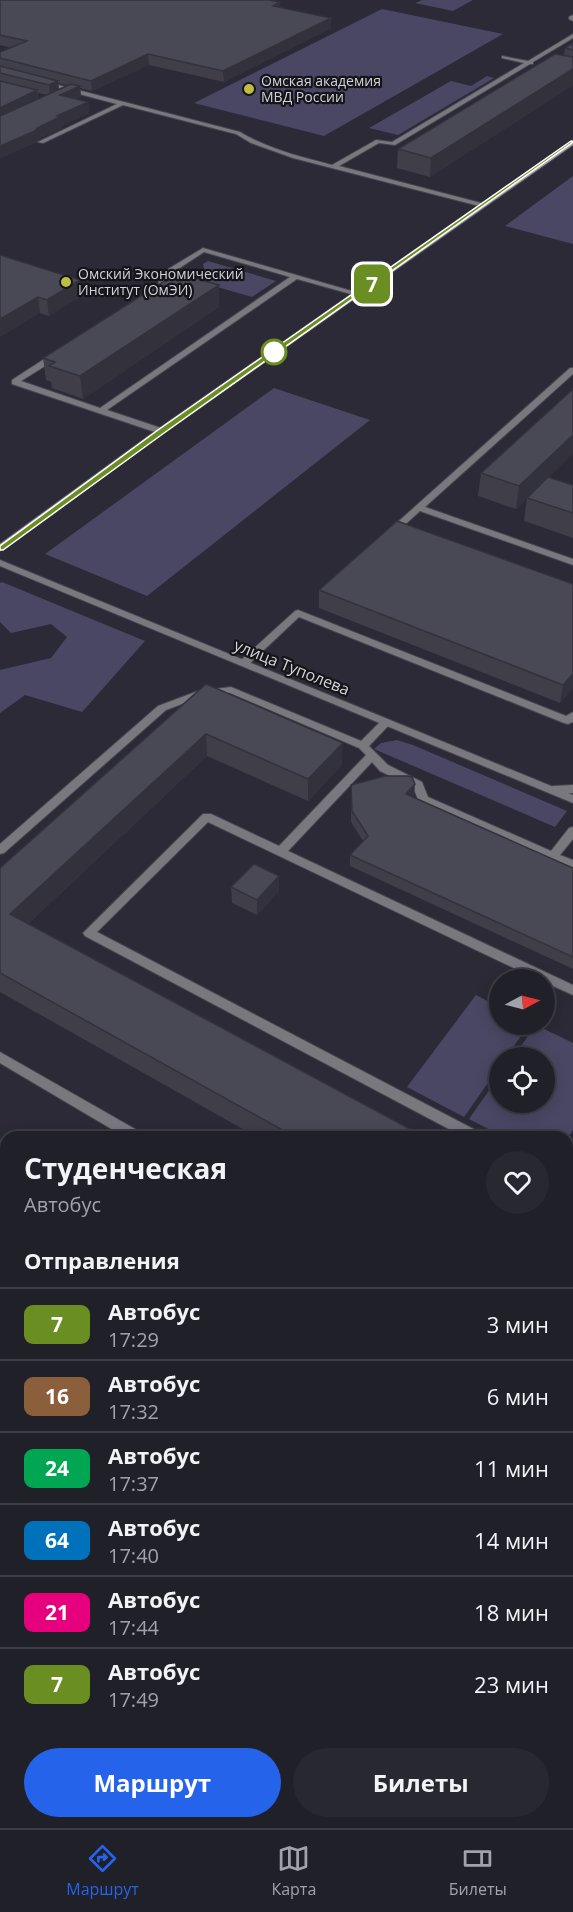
<!DOCTYPE html>
<html lang="ru">
<meta charset="utf-8">
<style>
:root{--surface:#202028;--page:#282830;--text:#f1f3f6;--muted:#a2a3a8;--line:#3d3e45;--accent:#2563eb}
body{margin:0;font-family:"Open Sans",sans-serif;background:var(--page);color:var(--text);height:100vh;display:flex;flex-direction:column;font-size:22px;white-space:nowrap}
*{box-sizing:border-box;margin:0}
p{font-size:20px;color:var(--muted)}
.icon{flex:none;width:33px;height:33px;fill:none;stroke:currentColor;stroke-width:2;stroke-linecap:round;stroke-linejoin:round}
.map{position:relative;flex:1;overflow:hidden}
.panel{position:absolute;left:0px;top:1131px;width:573px;height:698px;display:flex;flex-direction:column;background:var(--surface);border-radius:18px 18px 0 0;box-shadow:0 3px 15px #0003,0 0 0 2px var(--line)}
.panel>*{flex:none}
.badge{padding:0 12px;border-radius:9px;font-size:21px;line-height:39px}
.needle{width:39px;rotate:83deg}
.tools{position:absolute;left:489px;top:969px;display:grid;gap:12px}
.tools a{display:grid;place-items:center;width:66px;height:66px;border-radius:50%;background:var(--surface);box-shadow:0 3px 15px #0003,0 0 0 2px var(--line);font-size:30px}
.map>.badge{position:absolute;translate:-50% -50%;box-shadow:0 0 0 3px #fff}
h2{padding:0 24px;font-size:22px;line-height:54px}
.round{display:grid;place-items:center;flex:none;width:63px;height:63px;border-radius:32px;background:var(--page)}
.headline{display:flex;align-items:center;justify-content:space-between;height:102px;padding:0 24px}
h1{font-size:28px;font-weight:700;line-height:45px}
.button{display:flex;gap:12px;margin-top:auto;padding:12px 24px}
.button a{flex:1;height:69px;border-radius:36px;background:var(--accent);color:#fff;font-size:24px;font-weight:700;line-height:69px;text-align:center}
.button a+a{background:var(--page);color:var(--text)}
ul{padding:0;list-style:none}
li{display:flex;align-items:center;gap:18px;height:72px;padding:0 24px;border-top:2px solid var(--line)}
li div{flex:1}
li b{display:block;font-size:22px}
li em{font-style:normal}
li .badge{min-width:66px;font-weight:700;text-align:center}
.menu{display:flex;justify-content:space-around;align-items:center;height:84px;border-top:2px solid var(--line);background:var(--surface);font-size:16px;color:var(--muted)}
.menu a{display:grid;justify-items:center;gap:3px}
.menu .selected{color:var(--accent)}
.map>svg:first-child{display:block}
.green{fill:#4a4764}
.lines{fill:none;stroke-linecap:round;stroke-linejoin:round}
.service-casing{stroke:#464550;stroke-width:2}
.minor-casing{stroke:#464550;stroke-width:2}
.tertiary-casing{stroke:#464550;stroke-width:2}
.secondary-casing{stroke:#464550;stroke-width:2}
.service{fill:#78787e;fill-rule:evenodd}
.minor{fill:#78787e;fill-rule:evenodd}
.tertiary{fill:#78787e;fill-rule:evenodd}
.secondary{fill:#a3a3ad;fill-rule:evenodd}
.wall{fill:#3f3e49;fill-rule:evenodd}
.shaded-wall{fill:#33323c}
.building{fill:#494855;stroke:#33323c;stroke-width:1.5}
.line{fill:#6b8e23;stroke:#fff;stroke-width:1.5}
.poi-dot{fill:#bfbe41;stroke:#141419;stroke-width:2}
.stop-dot{fill:#fff;stroke:#6b8e23;stroke-width:3}
.labels{text-anchor:middle;stroke-width:4.5;stroke-linejoin:round;paint-order:stroke}
.far-poi-label{font-size:14px;fill:#d3d2da;stroke:#141419;text-anchor:start}
.street-label{font-size:16px;fill:#d3d2da;stroke:#141419}
</style>
<div class="map">
<svg width="573" height="1828" viewBox="0 0 573 1828">
<rect width="100%" height="100%" fill="#2b2a36"/>
<g class="green">
<path d="M 422,0 L 473,0 L 453,11 L 415,3 Z"/>
<path d="M 382,9 L 503,34 L 324,136 L 194,103 Z"/>
<path d="M 487,76 L 494,78 L 398,135 L 369,128 L 451,81 L 471,86 Z"/>
<path d="M 573,176 L 573,244 L 505,226 Z"/>
<path d="M 208,261 L 276,281 L 252,297 L 207,284 L 203,264 Z"/>
<path d="M 274,388 L 370,420 L 147,596 L 45,554 Z"/>
<path d="M 2,582 L 145,641 L 82,712 L 25,695 L 0,713 L 0,670 L 51,658 L 67,637 L 51,624 L 11,633 L 0,622 L 0,583 Z"/>
<path d="M 397,740 L 413,745 L 567,811 L 555,827 L 374,749 L 381,743 Z"/>
<path d="M 476,995 L 499,1007 L 500,1024 L 529,1025 L 506,1057 L 500,1058 L 499,1067 L 464,1117 L 407,1087 Z"/>
<path d="M 536,1025 L 573,1043 L 573,1130 L 567,1139 L 567,1137 L 504,1137 L 469,1119 L 499,1076 L 500,1102 L 544,1102 L 544,1058 L 513,1057 Z"/>
</g>
<g class="lines">
<defs>
<g id="service">
<path d="M 573,15 L 573,21 L 569,19 L 569,17 Z"/>
<path d="M 573,34 L 573,38 L 533,62 L 533,64 L 530,64 L 395,145 L 379,143 L 339,166 L 485,204 L 485,206 L 483,207 L 293,158 L 251,143 L 236,134 L 123,105 L 43,143 L 38,142 L 117,104 L 41,84 L 43,81 L 240,132 C 268,149 301,157 332,165 L 376,140 L 392,142 L 524,63 L 502,58 L 502,56 L 528,61 Z"/>
<path d="M 203,248 L 362,294 L 358,296 L 297,279 L 107,410 L 164,429 L 164,433 L 158,433 L 12,384 L 12,380 L 52,354 L 58,354 L 58,358 L 21,381 L 100,408 L 290,277 L 204,252 L 166,277 L 164,291 L 157,295 L 151,295 L 151,291 L 158,288 L 160,274 Z"/>
<path d="M 570,368 L 573,368 L 573,374 L 425,507 L 573,559 L 573,565 L 420,511 L 399,530 L 399,534 L 390,533 L 390,529 Z"/>
<path d="M 298,610 L 566,716 L 573,712 L 573,722 L 568,724 L 564,723 L 299,617 L 248,665 L 240,665 L 240,661 L 295,611 Z"/>
<path d="M 231,687 L 361,741 L 382,720 L 390,720 L 391,722 L 390,724 L 369,746 L 388,765 L 422,782 L 428,797 L 551,851 L 569,828 L 573,827 L 573,839 L 560,855 L 573,860 L 573,869 L 419,802 L 413,787 L 380,771 L 372,762 L 288,851 L 573,985 L 573,995 L 544,982 L 544,980 L 539,980 L 208,822 L 97,932 L 481,1133 L 483,1137 L 464,1137 L 85,936 L 83,933 L 203,814 L 211,814 L 279,846 L 366,755 L 359,748 L 230,693 L 200,697 L 166,710 L 4,853 L 0,854 L 0,844 L 158,706 L 198,691 Z"/>
<path d="M 0,1052 L 142,1133 L 144,1137 L 125,1137 L 0,1063 Z"/>
<path d="M 573,1159 L 573,1177 L 567,1181 L 567,1163 Z"/>
<path d="M 0,1205 L 6,1207 L 6,1221 L 0,1219 Z"/>
<path d="M 567,1382 L 573,1384 L 573,1399 L 567,1397 Z"/>
<path d="M 573,1529 L 573,1555 L 567,1557 L 567,1531 Z"/>
<path d="M 418,1822 L 437,1822 L 435,1828 L 417,1828 Z"/>
</g>
<g id="minor">
<path d="M 573,785 L 573,793 L 553,794 L 547,790 L 553,786 Z"/>
<path d="M 0,1140 L 6,1142 L 6,1155 L 0,1153 Z"/>
<path d="M 567,1476 L 573,1478 L 573,1496 L 567,1494 Z"/>
</g>
<path id="tertiary" d="M 0,560 L 573,795 L 573,803 L 0,566 Z"/>
<path id="secondary" d="M 573,140 L 573,145 L 164,433 L 0,551 L 0,544 L 158,429 Z"/>
</defs>
<use href="#service" class="service-casing"/>
<use href="#minor" class="minor-casing"/>
<use href="#tertiary" class="tertiary-casing"/>
<use href="#secondary" class="secondary-casing"/>
<use href="#service" class="service"/>
<use href="#minor" class="minor"/>
<use href="#tertiary" class="tertiary"/>
<use href="#secondary" class="secondary"/>
</g>
<g class="wall">
<path d="M 0,0 L 280,2 L 280,7 L 331,28 L 224,82 L 149,65 L 92,91 L 80,88 L 81,97 L 76,99 L 88,102 L 89,113 L 61,126 L 62,128 L 38,139 L 37,142 L 0,158 L 0,52 L 12,48 L 0,45 ZM 58,83 L 67,85 L 59,89 ZM 38,93 L 47,95 L 38,99 Z"/>
<path d="M 573,43 L 573,85 L 430,177 L 397,168 L 398,149 L 564,56 L 565,48 Z"/>
<path d="M 0,255 L 80,280 L 82,296 L 49,316 L 40,313 Z"/>
<path d="M 219,285 L 219,307 L 83,399 L 52,388 L 51,382 L 46,380 L 43,358 Z"/>
<path d="M 481,473 L 549,477 L 573,485 L 573,538 L 524,521 L 527,498 L 516,509 L 478,496 Z"/>
<path d="M 573,584 L 573,688 L 560,703 L 319,608 L 319,590 Z"/>
<path d="M 206,684 L 342,765 L 308,801 L 207,756 L 28,924 L 425,1137 L 257,1137 L 0,992 L 0,868 Z"/>
<path d="M 351,785 L 414,795 L 413,797 L 573,868 L 573,969 L 350,866 L 350,855 L 363,841 L 351,822 Z"/>
<path d="M 279,876 L 279,891 L 257,915 L 232,903 L 231,887 Z"/>
<path d="M 567,1213 L 573,1216 L 573,1315 L 567,1312 Z"/>
</g>
<g class="shaded-wall">
<path d="M 280,2 L 280,12 L 273,6 Z"/>
<path d="M 331,18 L 331,28 L 224,82 L 223,71 Z"/>
<path d="M 148,54 L 149,65 L 92,91 L 91,81 Z"/>
<path d="M 573,69 L 573,85 L 430,177 L 431,158 Z"/>
<path d="M 58,81 L 59,92 L 50,96 L 49,85 Z"/>
<path d="M 80,86 L 81,97 L 62,106 L 60,95 Z"/>
<path d="M 37,90 L 38,101 L 0,120 L 0,108 Z"/>
<path d="M 88,102 L 89,113 L 61,126 L 62,128 L 38,139 L 37,142 L 0,158 L 0,146 L 37,128 L 57,116 Z"/>
<path d="M 80,280 L 82,296 L 49,316 L 47,300 Z"/>
<path d="M 219,285 L 219,307 L 83,399 L 80,376 Z"/>
<path d="M 38,297 L 40,313 L 0,337 L 0,319 Z"/>
<path d="M 573,435 L 573,454 L 516,509 L 519,486 Z"/>
<path d="M 573,674 L 573,688 L 560,703 L 563,685 Z"/>
<path d="M 206,734 L 207,756 L 14,937 L 10,914 Z"/>
<path d="M 343,743 L 342,765 L 308,801 L 308,779 Z"/>
<path d="M 415,784 L 414,795 L 405,805 L 406,794 Z"/>
<path d="M 279,876 L 279,891 L 257,915 L 257,900 Z"/>
<path d="M 286,1822 L 289,1822 L 286,1828 L 283,1828 Z"/>
</g>
<g class="building">
<path d="M 0,0 L 269,0 L 280,2 L 273,6 L 331,18 L 223,71 L 148,54 L 91,81 L 0,58 L 0,52 L 27,41 L 0,35 Z"/>
<path d="M 573,43 L 573,50 L 565,48 Z"/>
<path d="M 555,54 L 573,57 L 573,69 L 431,158 L 398,149 Z"/>
<path d="M 0,66 L 58,81 L 49,85 L 0,73 Z"/>
<path d="M 0,81 L 37,90 L 0,108 Z"/>
<path d="M 71,84 L 80,86 L 60,95 L 88,102 L 57,116 L 60,117 L 37,128 L 35,131 L 0,146 L 0,116 Z"/>
<path d="M 0,255 L 80,280 L 47,300 L 38,297 L 0,319 Z"/>
<path d="M 177,273 L 219,285 L 80,376 L 49,366 L 55,362 L 43,358 Z"/>
<path d="M 573,389 L 573,435 L 519,486 L 481,473 Z"/>
<path d="M 548,477 L 573,485 L 573,513 L 527,498 Z"/>
<path d="M 397,521 L 573,584 L 573,674 L 563,685 L 319,590 Z"/>
<path d="M 206,684 L 343,743 L 308,779 L 206,734 L 10,914 L 425,1137 L 295,1137 L 0,973 L 0,868 Z"/>
<path d="M 385,776 L 408,776 L 412,777 L 415,784 L 406,794 L 573,868 L 573,957 L 350,855 L 368,836 L 352,811 L 351,785 Z"/>
<path d="M 254,864 L 279,876 L 257,900 L 231,887 Z"/>
<path d="M 567,1213 L 573,1216 L 573,1292 L 567,1289 Z"/>
<path d="M 0,1286 L 6,1290 L 6,1822 L 286,1822 L 283,1828 L 0,1828 Z"/>
</g>
<path class="line" d="M 571,141 L 573,142 L 164,433 L 3,550 L 0,550 L 0,546 L 158,430 Z"/>
<g class="poi-dot">
<circle cx="249" cy="89" r="6"/>
<circle cx="66" cy="282" r="6"/>
</g>
<circle class="stop-dot" cx="274" cy="352" r="12"/>
<g class="labels">
<g class="far-poi-label">
<text x="261" y="86">Омская академия<tspan x="261" dy="16">МВД России</tspan></text>
<text x="78" y="279">Омский Экономический<tspan x="78" dy="16">Институт (ОмЭИ)</tspan></text>
</g>
<g class="street-label">
<text transform="translate(292 667) rotate(22)" y="6">улица Туполева</text>
</g>
</g>
</svg>
<div class="tools">
<a><svg class="needle" viewBox="-14 -14 28 28"><path d="M0-13l5 13h-10z" fill="#e53935"/><path d="M0 13l5-13h-10z" fill="#a2a3a8"/></svg></a>
<a><svg class="icon" aria-label="locate" viewBox="0 0 24 24"><circle cx="12" cy="12" r="6"/><path d="M12 2v4M12 18v4M2 12h4M18 12h4"/></svg></a>
</div>
<b class="badge" style="left:372px;top:284px;background:#6b8e23;color:#fff">7</b>
<section class="panel">
<div class="headline"><div><h1>Студенческая</h1><p>Автобус</p></div><a class="round"><svg class="icon" aria-label="heart" viewBox="0 0 24 24"><path d="M12 20l-8-8c-3-5 5-10 8-4 3-6 11-1 8 4z"/></svg></a></div>
<h2>Отправления</h2>
<ul>
<li><span class="badge" style="background:#6b8e23;color:#fff">7</span><div><b>Автобус</b><p>17:29</p></div><em>3 мин</em></li>
<li><span class="badge" style="background:#8b5e3c;color:#fff">16</span><div><b>Автобус</b><p>17:32</p></div><em>6 мин</em></li>
<li><span class="badge" style="background:#00a651;color:#fff">24</span><div><b>Автобус</b><p>17:37</p></div><em>11 мин</em></li>
<li><span class="badge" style="background:#0072bc;color:#fff">64</span><div><b>Автобус</b><p>17:40</p></div><em>14 мин</em></li>
<li><span class="badge" style="background:#e6007e;color:#fff">21</span><div><b>Автобус</b><p>17:44</p></div><em>18 мин</em></li>
<li><span class="badge" style="background:#6b8e23;color:#fff">7</span><div><b>Автобус</b><p>17:49</p></div><em>23 мин</em></li>
</ul>
<div class="button"><a>Маршрут</a><a>Билеты</a></div>
</section>
</div>
<nav class="menu">
<a class="selected"><svg class="icon" aria-label="directions" viewBox="0 0 24 24"><path d="M12 3l9 9-9 9-9-9zM9 14v-3h6M13 9l2 2-2 2"/></svg>Маршрут</a>
<a><svg class="icon" aria-label="map" viewBox="0 0 24 24"><path d="M3 6l6-2 6 2 6-2v14l-6 2-6-2-6 2zM9 4v14M15 6v14"/></svg>Карта</a>
<a><svg class="icon" aria-label="tickets" viewBox="0 0 24 24"><path d="M3 7h18v10H3zM15 7v10"/></svg>Билеты</a>
</nav>
